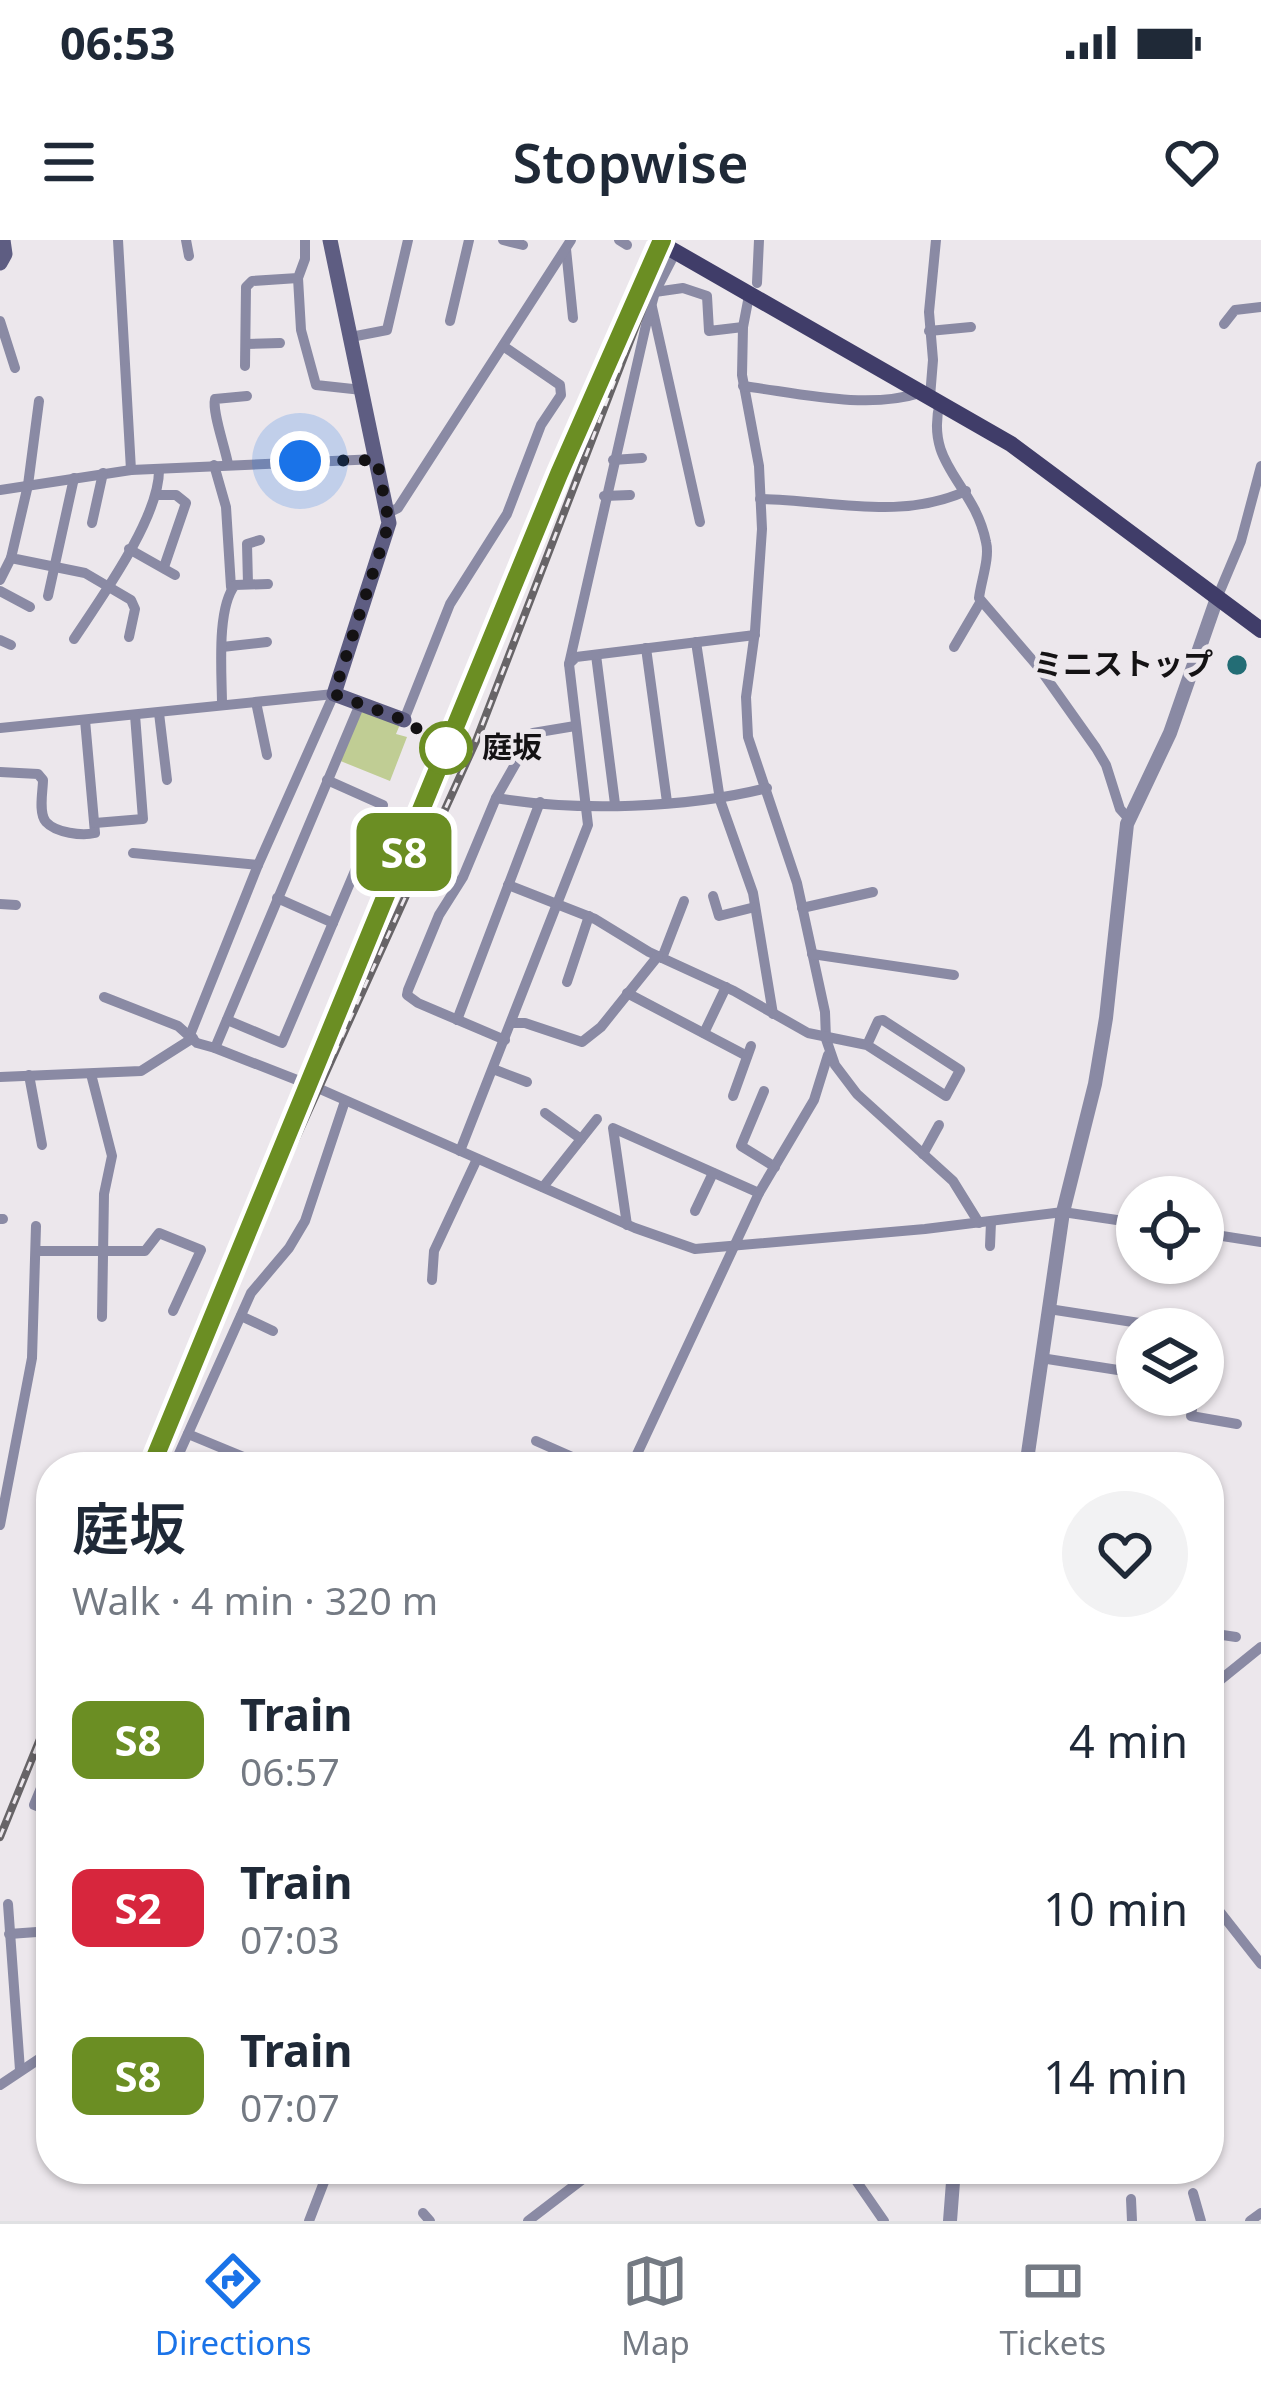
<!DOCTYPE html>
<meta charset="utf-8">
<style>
:root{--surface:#fff;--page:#f2f2f3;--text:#1f2937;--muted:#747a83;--line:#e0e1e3;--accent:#1a73e8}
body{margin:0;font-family:"Noto Sans","Noto Sans JP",sans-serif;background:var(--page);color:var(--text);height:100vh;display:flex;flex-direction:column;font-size:45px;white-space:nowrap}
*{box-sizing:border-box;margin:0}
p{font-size:39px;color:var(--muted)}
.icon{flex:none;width:66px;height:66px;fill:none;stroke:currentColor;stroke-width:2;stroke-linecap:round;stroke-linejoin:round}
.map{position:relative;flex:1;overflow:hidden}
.panel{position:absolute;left:36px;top:1212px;width:1188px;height:732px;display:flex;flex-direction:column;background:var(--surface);border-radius:48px;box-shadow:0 3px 9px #0004}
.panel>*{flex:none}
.badge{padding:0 24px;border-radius:18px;font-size:42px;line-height:78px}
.tools{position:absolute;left:1116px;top:936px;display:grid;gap:24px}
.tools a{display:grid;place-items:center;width:108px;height:108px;border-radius:50%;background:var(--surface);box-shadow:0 3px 9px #0004;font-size:60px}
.you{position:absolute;width:60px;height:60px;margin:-30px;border:9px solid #fff;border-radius:50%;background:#1a73e8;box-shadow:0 0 0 18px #1a73e833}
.map>.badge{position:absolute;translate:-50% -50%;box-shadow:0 0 0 6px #fff}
.round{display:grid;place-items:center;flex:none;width:126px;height:126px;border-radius:63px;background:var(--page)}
.summary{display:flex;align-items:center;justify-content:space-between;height:204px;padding:0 36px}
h1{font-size:57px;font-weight:600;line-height:90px}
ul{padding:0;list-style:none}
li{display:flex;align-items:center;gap:36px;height:168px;padding:0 36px}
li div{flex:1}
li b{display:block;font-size:45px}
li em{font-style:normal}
li .badge{min-width:132px;font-weight:700;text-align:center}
.status{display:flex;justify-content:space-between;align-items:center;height:84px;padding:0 60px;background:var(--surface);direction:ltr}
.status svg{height:33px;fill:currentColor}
header{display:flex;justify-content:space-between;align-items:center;height:156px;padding:0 36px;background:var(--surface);font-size:54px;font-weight:600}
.dock{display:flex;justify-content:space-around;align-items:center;height:168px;border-top:3px solid var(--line);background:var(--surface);font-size:33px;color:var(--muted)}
.dock a{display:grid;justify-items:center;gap:6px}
.dock .active{color:var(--accent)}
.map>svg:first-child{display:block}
.green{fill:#c0cd94}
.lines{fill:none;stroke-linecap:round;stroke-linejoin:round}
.minor{stroke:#8a8aa4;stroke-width:10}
.tertiary{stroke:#8a8aa4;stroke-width:14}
.secondary{stroke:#5e5d82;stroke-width:15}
.primary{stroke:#403d69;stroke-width:16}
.rail-casing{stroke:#676467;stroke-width:8}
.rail{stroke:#ece7ec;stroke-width:3;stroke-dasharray:9;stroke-linecap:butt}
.line-casing{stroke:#fff;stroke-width:27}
.line{stroke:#6b8e23;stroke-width:18}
.walk{stroke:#141214;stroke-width:12;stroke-dasharray:0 21.6}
.poi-dot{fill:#236d75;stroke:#ece7ec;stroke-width:4.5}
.stop-dot{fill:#fff;stroke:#6b8e23;stroke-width:6}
.labels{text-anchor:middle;stroke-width:10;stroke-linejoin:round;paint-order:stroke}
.poi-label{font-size:30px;font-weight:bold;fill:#141214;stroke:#ece7ec;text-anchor:end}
.stop-label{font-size:30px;font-weight:bold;fill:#141214;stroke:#ece7ec;text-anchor:start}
</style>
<div class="status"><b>06:53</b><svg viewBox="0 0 49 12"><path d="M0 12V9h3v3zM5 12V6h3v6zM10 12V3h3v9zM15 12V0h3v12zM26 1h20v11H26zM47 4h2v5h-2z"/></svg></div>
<header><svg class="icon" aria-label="menu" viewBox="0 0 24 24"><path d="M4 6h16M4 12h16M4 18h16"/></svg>Stopwise<svg class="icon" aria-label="heart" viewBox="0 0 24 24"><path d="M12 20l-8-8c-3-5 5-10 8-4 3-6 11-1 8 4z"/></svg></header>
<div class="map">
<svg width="1261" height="1981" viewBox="0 0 1261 1981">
<rect width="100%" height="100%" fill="#ece7ec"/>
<path class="green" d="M 361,467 L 401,482 L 396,494 L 407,497 L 390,541 L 338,520 Z"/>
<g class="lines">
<g class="minor">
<path d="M 118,0 L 131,230"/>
<path d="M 186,0 L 189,16"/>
<path d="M 503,0 L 523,5"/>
<path d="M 619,0 L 627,5"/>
<path d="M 566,9 L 573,78"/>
<path d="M 298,38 L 301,90 L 316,145 L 362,150"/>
<path d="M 757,43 L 759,0"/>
<path d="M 655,52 L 683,48 L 707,56 L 709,91 L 743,87"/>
<path d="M 748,61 L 743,87 L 742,135 L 759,226 L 762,289 L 755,391 L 746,457 L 748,497 L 797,643 L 825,772 L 826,799 L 835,825 L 857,854 L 953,941 L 979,983"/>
<path d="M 652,67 L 700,282"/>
<path d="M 0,81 L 15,128"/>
<path d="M 450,81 L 469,0"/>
<path d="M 1224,84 L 1235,70 L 1261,67"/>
<path d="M 929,91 L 971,87"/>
<path d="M 351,97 L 387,90 L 408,0"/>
<path d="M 246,104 L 280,103"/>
<path d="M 245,126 L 246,47 L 252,41 L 298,38 L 305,19 L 305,0"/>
<path d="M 743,146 C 798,153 866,170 920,153"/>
<path d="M 930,157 L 933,120 L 929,72 L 936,0"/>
<path d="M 39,161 L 28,245 L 11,318 L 85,333 L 131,360 L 135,369 L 129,397"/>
<path d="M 940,162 C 924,226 974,242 986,302 C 990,318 981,341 979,358 L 1040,429 L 1096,508 L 1106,525 L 1120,569 L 1129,579"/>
<path d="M 613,220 L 642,218"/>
<path d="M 228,224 C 225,207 212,172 215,159 L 247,156"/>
<path d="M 214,225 L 226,267 L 231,347"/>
<path d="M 0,250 L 131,230 L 377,219"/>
<path d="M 158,255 L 176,255 L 186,263 L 164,327"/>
<path d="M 604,256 L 630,255"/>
<path d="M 760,259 C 830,260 900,281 966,251"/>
<path d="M 388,273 L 398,268 L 571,0"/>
<path d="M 92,283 L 103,233"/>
<path d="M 129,309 L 175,335"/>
<path d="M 0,340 L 11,318"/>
<path d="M 248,344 L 247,304 L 260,300"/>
<path d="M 0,351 L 30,367"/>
<path d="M 48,356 L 74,238"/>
<path d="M 1217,358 L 1241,301 L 1261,226"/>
<path d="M 74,399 C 101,358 160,277 159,229"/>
<path d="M 0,400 L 11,405"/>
<path d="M 696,402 L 720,560 L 753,653 L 773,774"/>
<path d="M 222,407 L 267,402"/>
<path d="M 954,407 L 981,361"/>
<path d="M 646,408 L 667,562"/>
<path d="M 596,415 L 615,564"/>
<path d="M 569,424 L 646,85 L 655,52 L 673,17"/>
<path d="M 256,462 L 267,515"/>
<path d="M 360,464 L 215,808 L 320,849 L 635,988 L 695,1009 L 925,989 L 1063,972 L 1137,983"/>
<path d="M 222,465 C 222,434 216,369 235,345 L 268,344"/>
<path d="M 159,473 L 167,540"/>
<path d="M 404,480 L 450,364 L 507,274 L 541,185 L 561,155 L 560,145 L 503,106"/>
<path d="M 0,488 L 334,454"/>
<path d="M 0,532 L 38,534 L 43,540 C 43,551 38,573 46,582 C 56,593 82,596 95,593 L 85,480"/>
<path d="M 496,558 C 579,572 687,568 767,548"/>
<path d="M 95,583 L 143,579 L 135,475"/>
<path d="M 133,613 L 258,625"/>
<path d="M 508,645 L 595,679 L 649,712 L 734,751 L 808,793 L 867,805 L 946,856 L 960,830 L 883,780 L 878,781 L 867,805"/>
<path d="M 713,656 L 719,676 L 755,667"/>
<path d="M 277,658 L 333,683"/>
<path d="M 0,664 L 16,665"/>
<path d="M 802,668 L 873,652"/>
<path d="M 812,714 L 954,735"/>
<path d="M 662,718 L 684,661"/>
<path d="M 567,742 L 589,676"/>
<path d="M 627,753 L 747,816"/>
<path d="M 104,757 L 178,786 L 197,803 L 215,808"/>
<path d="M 227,780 L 282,803 L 383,565 L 327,540"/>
<path d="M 457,780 L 540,562"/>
<path d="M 512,783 L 525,783 L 582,802 L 601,787 L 658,716"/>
<path d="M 704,793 L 726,747"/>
<path d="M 190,795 L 258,625 L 334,454"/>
<path d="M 505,800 L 418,763 L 407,755 L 408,750 L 439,675 L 463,637 L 496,558 L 533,493 L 575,486"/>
<path d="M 493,829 L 527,842"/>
<path d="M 91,834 L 112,916 L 104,954 L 102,1077"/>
<path d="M 29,835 L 42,905"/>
<path d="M 0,837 L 141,831 L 193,798"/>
<path d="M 764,851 L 741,906 L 775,927"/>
<path d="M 733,856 L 751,806"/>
<path d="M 545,873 L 581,899"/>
<path d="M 460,911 L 588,585 L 569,424 L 576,417 L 755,395"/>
<path d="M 923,914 L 939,885"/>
<path d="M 543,947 L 597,879"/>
<path d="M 695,971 L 713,933"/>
<path d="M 0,979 L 3,979"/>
<path d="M 627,985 L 613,888 L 759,953"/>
<path d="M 1203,993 L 1261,1002"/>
<path d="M 990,1006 L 991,982"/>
<path d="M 36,1011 L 145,1011 L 159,993 L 201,1010 L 173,1071"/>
<path d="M 432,1040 L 434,1011 L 477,919"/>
<path d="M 1049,1069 L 1178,1089"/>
<path d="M 241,1076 L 273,1091"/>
<path d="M 1041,1118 L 1137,1133"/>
<path d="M 1194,1155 L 1191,1176 L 1237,1184"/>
<path d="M 188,1194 L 268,1227"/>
<path d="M 536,1201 L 595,1227"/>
<path d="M 173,1227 L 251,1053 L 289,1008 L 305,981 L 345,861"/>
<path d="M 631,1227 L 759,953 L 814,860 L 828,815"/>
<path d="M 0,1285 L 32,1118 L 36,986"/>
<path d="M 1209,1393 L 1236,1397"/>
<path d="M 1209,1449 L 1261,1407"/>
<path d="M 51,1524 L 34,1565 L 51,1572"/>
<path d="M 1209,1658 L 1261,1724"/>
<path d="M 8,1664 L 20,1830"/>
<path d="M 9,1694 L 51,1691"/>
<path d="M 0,1845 L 51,1811"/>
<path d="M 848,1929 L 884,1981"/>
<path d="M 954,1935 L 1178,1937"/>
<path d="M 1193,1953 L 1201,1981"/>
<path d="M 1131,1959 L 1132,1981"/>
<path d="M 423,1973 L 430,1981"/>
<path d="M 309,1981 L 329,1929"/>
<path d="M 528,1981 L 596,1929"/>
<path d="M 1250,1981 L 1261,1973"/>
</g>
<g class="tertiary">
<path d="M 1026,1227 L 1063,972 L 1095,844 L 1106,778 L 1127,584 L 1170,493 L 1217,358"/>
<path d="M 950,1981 L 954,1929"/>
</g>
<g class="secondary">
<path d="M 330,0 L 389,283 L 334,454 L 404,480"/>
<path d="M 0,23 L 5,14 L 3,0"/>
</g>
<path class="primary" d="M 655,0 L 1011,204 L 1261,390"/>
<defs>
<g id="rail">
<path d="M 353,736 L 574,197"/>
<path d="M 157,1227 L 269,958 L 476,501 L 669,0"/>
<path d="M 0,1597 L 51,1472"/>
</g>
</defs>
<use href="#rail" class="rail-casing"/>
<use href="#rail" class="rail"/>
</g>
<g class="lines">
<defs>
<path id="line" d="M 151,1227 L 559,234 L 662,0"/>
</defs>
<use href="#line" class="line-casing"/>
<use href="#line" class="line"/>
<path class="walk" d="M 300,221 L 377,220 L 389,283 L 334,454 L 404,480 L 446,508"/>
</g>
<circle class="poi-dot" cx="1237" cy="425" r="12"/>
<circle class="stop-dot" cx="446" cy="508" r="24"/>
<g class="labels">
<g class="poi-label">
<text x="1213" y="435">ミニストップ</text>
</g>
<g class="stop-label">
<text x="482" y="518">庭坂</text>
</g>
</g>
</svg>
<div class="tools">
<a><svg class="icon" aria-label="locate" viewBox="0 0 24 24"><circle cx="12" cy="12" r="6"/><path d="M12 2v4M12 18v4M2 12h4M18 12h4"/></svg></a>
<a><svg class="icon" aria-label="layers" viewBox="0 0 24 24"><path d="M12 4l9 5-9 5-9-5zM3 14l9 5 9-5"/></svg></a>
</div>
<div class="you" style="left:300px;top:221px"></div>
<b class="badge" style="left:404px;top:612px;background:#6b8e23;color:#fff">S8</b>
<section class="panel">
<div class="summary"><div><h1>庭坂</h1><p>Walk · 4 min · 320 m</p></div><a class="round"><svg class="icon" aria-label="heart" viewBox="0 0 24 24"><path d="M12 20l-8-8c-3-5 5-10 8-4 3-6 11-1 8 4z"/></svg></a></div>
<ul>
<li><span class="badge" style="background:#6b8e23;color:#fff">S8</span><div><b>Train</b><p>06:57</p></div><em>4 min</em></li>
<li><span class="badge" style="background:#d7263d;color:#fff">S2</span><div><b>Train</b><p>07:03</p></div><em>10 min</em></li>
<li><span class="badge" style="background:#6b8e23;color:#fff">S8</span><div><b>Train</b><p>07:07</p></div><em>14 min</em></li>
</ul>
</section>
</div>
<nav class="dock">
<a class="active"><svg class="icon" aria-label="directions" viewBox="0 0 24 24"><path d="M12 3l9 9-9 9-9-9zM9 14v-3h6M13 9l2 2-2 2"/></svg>Directions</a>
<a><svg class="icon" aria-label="map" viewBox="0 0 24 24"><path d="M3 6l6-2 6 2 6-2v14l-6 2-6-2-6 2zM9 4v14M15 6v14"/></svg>Map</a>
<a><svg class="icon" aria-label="tickets" viewBox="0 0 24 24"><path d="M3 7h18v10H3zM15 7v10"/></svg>Tickets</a>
</nav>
